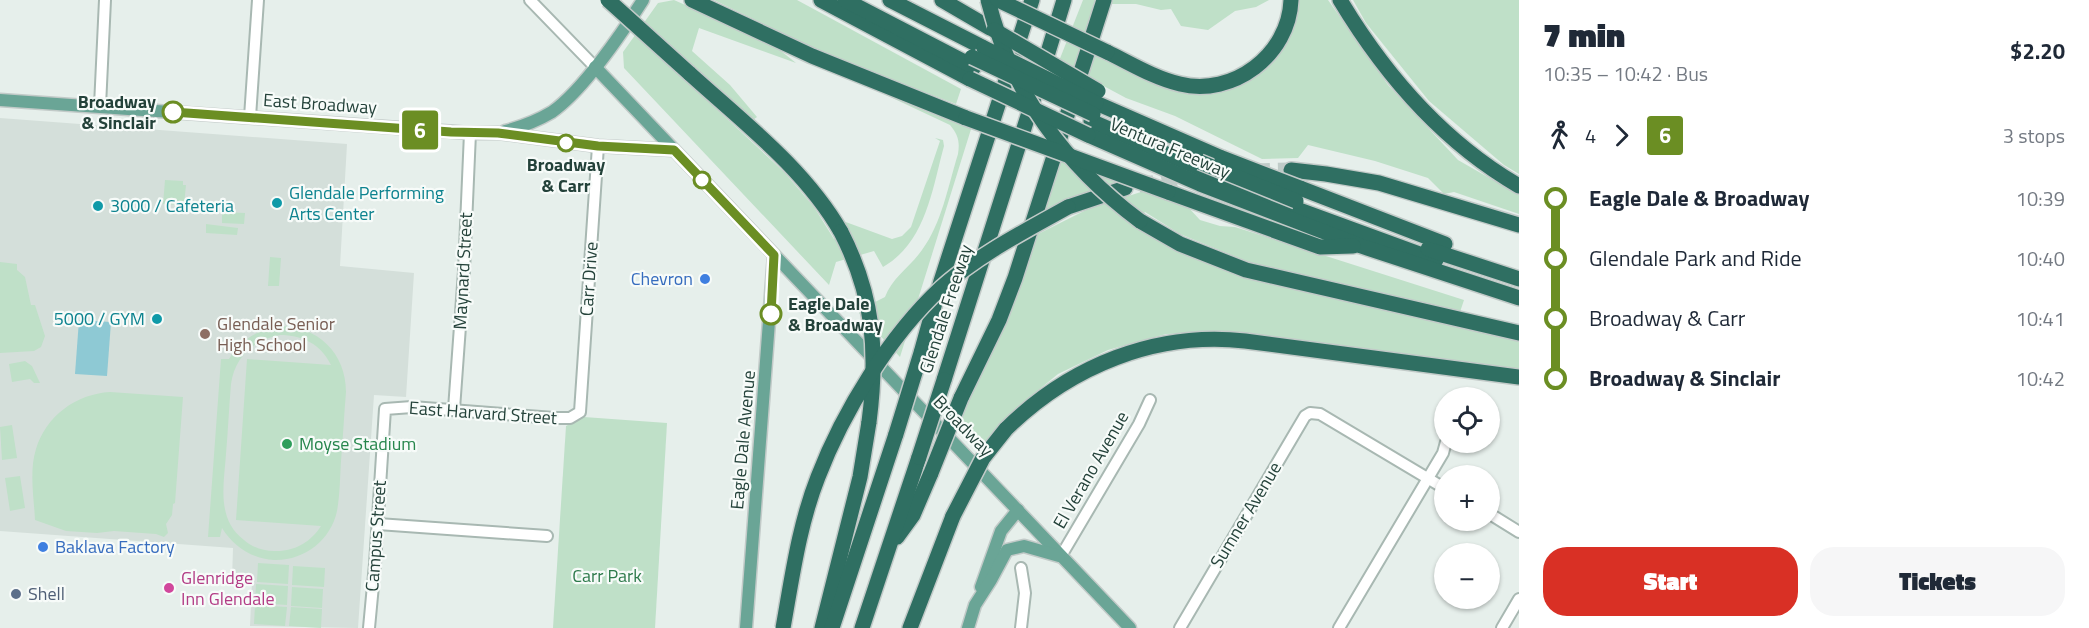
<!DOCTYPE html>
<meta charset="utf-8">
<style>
:root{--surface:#fff;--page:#f6f6f7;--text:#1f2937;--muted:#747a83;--accent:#d93025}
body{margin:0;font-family:"Titillium Web",sans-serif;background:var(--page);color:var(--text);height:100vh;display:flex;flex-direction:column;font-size:22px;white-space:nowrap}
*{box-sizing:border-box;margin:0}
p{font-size:20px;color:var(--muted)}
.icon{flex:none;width:33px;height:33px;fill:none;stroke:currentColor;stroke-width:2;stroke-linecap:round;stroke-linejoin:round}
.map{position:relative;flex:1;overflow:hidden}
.sheet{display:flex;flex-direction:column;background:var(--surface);width:570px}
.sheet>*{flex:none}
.badge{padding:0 12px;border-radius:4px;font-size:21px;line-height:39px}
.buttons{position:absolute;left:1434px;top:387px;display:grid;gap:12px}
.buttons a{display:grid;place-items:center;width:66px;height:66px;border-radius:50%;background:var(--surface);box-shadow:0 2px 4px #0004;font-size:30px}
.map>.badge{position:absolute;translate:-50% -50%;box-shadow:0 0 0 3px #fff}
.legs{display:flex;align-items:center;gap:9px;height:66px;padding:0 24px;font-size:20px}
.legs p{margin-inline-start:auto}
.headline{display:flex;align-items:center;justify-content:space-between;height:102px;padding:0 24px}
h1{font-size:33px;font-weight:800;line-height:45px}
.cta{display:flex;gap:12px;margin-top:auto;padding:12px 24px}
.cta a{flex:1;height:69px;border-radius:24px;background:var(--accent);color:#fff;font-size:24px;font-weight:800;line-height:69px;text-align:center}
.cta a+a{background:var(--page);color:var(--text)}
ul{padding:0 24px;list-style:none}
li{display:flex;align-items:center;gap:21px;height:60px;font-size:22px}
li i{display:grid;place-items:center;width:9px;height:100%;margin:0 8px;background:currentColor}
li i::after{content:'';width:15px;height:15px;margin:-8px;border:4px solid;border-radius:50%;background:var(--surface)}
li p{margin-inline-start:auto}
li:first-child i{background:linear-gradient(#0000 50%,currentColor 0)}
li:last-child i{background:linear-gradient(currentColor 50%,#0000 0)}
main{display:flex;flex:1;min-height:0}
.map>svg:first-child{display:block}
.built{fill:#d4dfda}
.green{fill:#bfe0c8;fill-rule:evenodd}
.water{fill:#8ec9d4}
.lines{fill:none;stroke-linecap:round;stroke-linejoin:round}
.highway-tunnel{stroke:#bfccc8;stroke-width:15;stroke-dasharray:15 8;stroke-linecap:butt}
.minor-casing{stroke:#a8b8b2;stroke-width:14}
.major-casing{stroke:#c2cac8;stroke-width:15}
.highway-casing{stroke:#c2cac8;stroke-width:18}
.minor{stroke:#fff;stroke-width:10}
.major{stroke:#6aa596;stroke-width:12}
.highway{stroke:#2f6f62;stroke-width:15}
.highway-bridge-casing{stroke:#c2cac8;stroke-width:18;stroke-linecap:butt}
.highway-bridge{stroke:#2f6f62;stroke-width:15}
.line-1-casing{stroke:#fff;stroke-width:14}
.line-1{stroke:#6b8e23;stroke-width:9}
.stop-1-dot{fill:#fff;stroke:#6b8e23;stroke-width:3}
.culture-dot{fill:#0f9aa8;stroke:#f7fbf9;stroke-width:2}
.shop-dot{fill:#3f7fe0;stroke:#f7fbf9;stroke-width:2}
.education-dot{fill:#8d6e63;stroke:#f7fbf9;stroke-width:2}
.leisure-dot{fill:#2e9e5b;stroke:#f7fbf9;stroke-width:2}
.hotel-dot{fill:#d1479c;stroke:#f7fbf9;stroke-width:2}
.service-dot{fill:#5c6f8a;stroke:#f7fbf9;stroke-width:2}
.labels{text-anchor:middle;stroke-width:4.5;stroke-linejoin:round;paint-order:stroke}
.stop-label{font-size:18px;font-weight:bold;fill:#24423a;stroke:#f7fbf9;text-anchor:end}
.street-label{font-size:18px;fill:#24423a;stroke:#f7fbf9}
.culture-label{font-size:18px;fill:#0d838f;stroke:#f7fbf9;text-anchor:start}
.shop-label{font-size:18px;fill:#366cbe;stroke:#f7fbf9;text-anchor:end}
.education-label{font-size:18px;fill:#785e54;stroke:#f7fbf9;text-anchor:start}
.leisure-label{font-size:18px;fill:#27864d;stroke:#f7fbf9;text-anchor:start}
.park-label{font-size:18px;fill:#2d7a4b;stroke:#f7fbf9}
.hotel-label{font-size:18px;fill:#b23c85;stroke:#f7fbf9;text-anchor:start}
.service-label{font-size:18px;fill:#4e5e75;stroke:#f7fbf9;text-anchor:start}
</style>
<main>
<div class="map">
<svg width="1519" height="628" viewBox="0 0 1519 628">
<rect width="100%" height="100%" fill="#e6efeb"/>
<path class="built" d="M 0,118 L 347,144 L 340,266 L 414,273 L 406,397 L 374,395 L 358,628 L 250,626 L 252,582 L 232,580 L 233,548 L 0,531 Z"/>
<g class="green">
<path d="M 674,0 L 771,43 L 796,63 L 699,28 L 692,51 L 730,85 L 757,117 L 753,120 L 674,54 L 667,63 L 784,172 L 814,207 L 834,239 L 848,234 L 843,221 L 892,239 L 902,236 L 911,227 L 940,141 L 935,138 L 943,140 L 944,146 C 932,190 926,242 883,267 L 874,251 L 836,262 L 829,285 L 624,68 L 623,52 L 658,3 Z"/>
<path d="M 714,0 L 797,0 L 961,89 L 956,104 L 833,58 Z"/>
<path d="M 1083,0 L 1095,0 L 1074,69 L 1059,61 Z"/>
<path d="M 1110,0 L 1269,0 L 1256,7 L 1235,11 L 1208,30 L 1181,26 L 1171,9 L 1161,10 L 1136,4 L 1109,4 Z"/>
<path d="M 1296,0 L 1328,0 L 1388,85 L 1458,160 L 1519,195 L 1519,214 L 1454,192 L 1444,194 L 1428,178 L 1375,161 L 1308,145 L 1298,158 L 1262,159 L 1175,116 L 1126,98 L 1085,76 L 1092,51 L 1188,91 L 1252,77 Z"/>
<path d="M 1353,0 L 1519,0 L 1519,174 L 1504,165 L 1429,101 L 1366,23 Z"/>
<path d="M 887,93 L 972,126 L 900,357 L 859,313 L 860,312 L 859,307 L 857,308 L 856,305 L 852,303 L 858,299 L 875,302 L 885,297 C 892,278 910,267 922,250 C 942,223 948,186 958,154 C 960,141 958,135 950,125 L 886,95 Z"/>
<path d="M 1059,158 L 1127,183 L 1040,216 Z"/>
<path d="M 165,180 L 183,181 L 183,185 L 186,185 L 184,205 L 163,204 Z"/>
<path d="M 1144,191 L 1188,207 L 1200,220 L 1220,226 L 1235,227 L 1464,300 L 1460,312 L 1251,263 L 1180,234 L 1145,212 L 1136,224 L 1162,241 L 1380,308 L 1519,341 L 1519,372 L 1231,332 L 1166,334 L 1108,350 L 1058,374 L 1019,406 L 986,447 L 960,421 L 1034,236 L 1088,209 Z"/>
<path d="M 222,212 L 245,213 L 244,224 L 222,223 Z"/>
<path d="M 206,224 L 238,228 L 237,235 L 206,233 Z"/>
<path d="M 270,257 L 281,258 L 279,286 L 268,286 Z"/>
<path d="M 0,262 L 17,264 L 17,270 L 25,277 L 31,305 L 35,305 L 45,336 L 41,347 L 34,351 L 0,353 Z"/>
<path d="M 279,326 C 318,326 346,353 346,392 C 344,415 343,438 341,461 C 340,477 340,495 337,511 C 331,540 304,561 274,560 C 252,559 233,546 222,528 L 220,537 L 208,537 L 221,359 L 229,359 C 240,340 257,330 279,326 ZM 280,335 C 302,335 321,344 331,365 L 247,359 L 236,520 L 321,526 C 311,542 294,552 274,551 C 263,551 252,547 244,540 C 216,519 224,484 226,454 C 228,431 229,407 231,384 C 235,357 253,340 280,335 Z"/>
<path d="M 25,361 L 32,366 L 40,383 L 34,383 L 30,379 L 12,382 L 9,364 Z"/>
<path d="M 110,392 L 183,397 L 175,503 L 173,504 L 172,515 L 166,524 L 168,533 L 164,537 L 156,534 L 114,531 L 97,533 L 66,531 L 35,520 C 34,498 29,471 36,449 C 46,416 76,394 110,392 Z"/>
<path d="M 584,417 L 667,423 L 655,628 L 553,628 L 566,426 Z"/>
<path d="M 12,425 L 17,458 L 2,460 L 0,427 Z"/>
<path d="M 20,476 L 25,508 L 10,511 L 5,478 Z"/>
<path d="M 258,563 L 289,565 L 288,584 L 257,582 Z"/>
<path d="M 293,566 L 325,568 L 324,587 L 292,585 Z"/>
<path d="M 256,584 L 288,586 L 287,605 L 255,603 Z"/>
<path d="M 292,587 L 323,589 L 322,608 L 291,606 Z"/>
<path d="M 255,605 L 287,607 L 285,626 L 254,624 Z"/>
<path d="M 291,607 L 322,609 L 321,628 L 289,626 Z"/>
</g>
<path class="water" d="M 79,320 L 111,322 L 107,376 L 75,374 Z"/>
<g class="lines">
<g class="highway-tunnel">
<path d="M 1255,171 L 1291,170"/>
<path d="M 1139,185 L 1189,177"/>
</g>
<defs>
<g id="minor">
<path d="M 530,0 L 595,67"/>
<path d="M 100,106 L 105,0"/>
<path d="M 250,117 L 258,0"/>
<path d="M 454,409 L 464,271 L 470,133"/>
<path d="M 1490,514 L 1519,532"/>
<path d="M 378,524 L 547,536"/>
<path d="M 1061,556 L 1139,424 L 1150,400"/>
<path d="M 1021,568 L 1025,593 L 1021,628"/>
<path d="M 369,628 L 375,564 L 385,409 L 412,407 L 554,418 L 570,418 L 580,412 L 598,146"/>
<path d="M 1180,628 L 1305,416 L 1310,413 L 1320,414 L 1444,488"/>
<path d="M 1339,628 L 1443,453 L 1446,442"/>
<path d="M 1502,628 L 1519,599"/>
</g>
<g id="major">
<path d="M 595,67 L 1130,628"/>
<path d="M 0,100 L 470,133 L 498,133 L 598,146 L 674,150"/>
<path d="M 505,131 C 521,127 537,121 552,112 C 583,90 622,33 643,0"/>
<path d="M 981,587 L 1001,531 L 1018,510"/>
<path d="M 746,628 L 774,255"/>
<path d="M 968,628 L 975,605 L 991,580 L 1007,550 L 1024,546 L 1059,556"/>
</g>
<g id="highway">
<path d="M 692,0 L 812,56 L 966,118"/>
<path d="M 821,0 L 970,79"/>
<path d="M 845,0 L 974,67"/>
<path d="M 890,0 L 984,48"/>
<path d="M 942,0 L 990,28"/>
<path d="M 1340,0 C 1385,75 1443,142 1519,186"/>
<path d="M 1107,52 C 1130,63 1154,78 1180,84 C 1233,97 1289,55 1291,0"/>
<path d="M 1042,72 L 1064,0"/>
<path d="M 689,73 C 743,122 805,169 841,232"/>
<path d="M 1096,103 L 1222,158"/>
<path d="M 1091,121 L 1272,200 L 1436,260"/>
<path d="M 1088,135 L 1200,184 L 1361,246 L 1519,298"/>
<path d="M 1291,170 L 1326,174 L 1379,183 L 1519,225"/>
<path d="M 1300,188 L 1445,244"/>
<path d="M 1168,192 L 1320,247 L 1353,246"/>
<path d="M 1068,207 L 1125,188"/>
<path d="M 1140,221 L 1180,244 L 1246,270 L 1519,333"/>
<path d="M 1428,249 L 1519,279"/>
<path d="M 921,353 L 941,281 L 1032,0"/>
<path d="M 944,380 L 1034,97"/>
<path d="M 961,398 L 999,320 L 1015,278 L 1104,0"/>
<path d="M 1006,429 C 1070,366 1156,331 1245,341 L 1519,377"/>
<path d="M 897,537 L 913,515 L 931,473"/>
<path d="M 822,628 L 860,477 L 869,422"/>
<path d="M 832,628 L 896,434"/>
<path d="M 862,628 L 919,457"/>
<path d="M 910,628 L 953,516"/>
</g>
</defs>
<use href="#minor" class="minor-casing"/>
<use href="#major" class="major-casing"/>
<use href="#highway" class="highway-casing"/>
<use href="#minor" class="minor"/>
<use href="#major" class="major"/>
<use href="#highway" class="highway"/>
<defs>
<g id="highway-bridge">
<path d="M 608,0 L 689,73"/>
<path d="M 988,0 C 1010,91 1066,166 1140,221"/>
<path d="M 998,0 L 1107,52"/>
<path d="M 994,30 L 1098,91"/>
<path d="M 984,48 L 1096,103"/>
<path d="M 972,57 L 1093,114"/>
<path d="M 970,79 L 1088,135"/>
<path d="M 966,118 L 1168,192"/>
<path d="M 1222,158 L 1300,188"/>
<path d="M 1200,162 L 1296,201"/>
<path d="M 841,232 C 874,296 878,352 869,422"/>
<path d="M 896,434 L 921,353"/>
<path d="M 919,457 L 944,380"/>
<path d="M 931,473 L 961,398"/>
<path d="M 953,516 L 983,458 L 1006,429"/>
<path d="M 783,628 C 792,578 799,525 818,477 C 843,412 890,335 941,288 C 978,255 1025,231 1068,207"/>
</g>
</defs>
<use href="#highway-bridge" class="highway-bridge-casing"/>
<use href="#highway-bridge" class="highway-bridge"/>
</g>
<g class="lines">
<defs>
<path id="line-1" d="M 173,112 L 451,132 L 498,133 L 598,146 L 674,150 L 774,255 L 771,314"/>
</defs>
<use href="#line-1" class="line-1-casing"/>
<use href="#line-1" class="line-1"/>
</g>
<g class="stop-1-dot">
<circle cx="173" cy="112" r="10"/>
<circle cx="566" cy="143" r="8"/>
<circle cx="702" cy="180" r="8"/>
<circle cx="771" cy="314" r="10"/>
</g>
<g class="culture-dot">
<circle cx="277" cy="203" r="6"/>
<circle cx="98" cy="206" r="6"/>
<circle cx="157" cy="319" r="6"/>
</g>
<g class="shop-dot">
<circle cx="705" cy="279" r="6"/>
<circle cx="43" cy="547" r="6"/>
</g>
<circle class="education-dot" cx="205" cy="334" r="6"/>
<circle class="leisure-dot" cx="287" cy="444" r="6"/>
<circle class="hotel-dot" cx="169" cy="588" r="6"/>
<circle class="service-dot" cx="16" cy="594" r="6"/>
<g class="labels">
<g class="stop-label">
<text x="156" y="108">Broadway<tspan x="156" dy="21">&amp; Sinclair</tspan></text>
<text x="566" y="171" text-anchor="middle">Broadway<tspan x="566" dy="21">&amp; Carr</tspan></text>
<text x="788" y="310" text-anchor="start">Eagle Dale<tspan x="788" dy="21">&amp; Broadway</tspan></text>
</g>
<g class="street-label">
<text transform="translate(320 104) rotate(4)" y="6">East Broadway</text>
<text transform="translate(1170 148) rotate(23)" y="6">Ventura Freeway</text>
<text transform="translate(463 271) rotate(-87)" y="6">Maynard Street</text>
<text transform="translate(589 279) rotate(-86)" y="6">Carr Drive</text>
<text transform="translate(946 309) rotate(-72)" y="6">Glendale Freeway</text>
<text transform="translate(483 413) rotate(4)" y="6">East Harvard Street</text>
<text transform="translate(963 426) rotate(46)" y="6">Broadway</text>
<text transform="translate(743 440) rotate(-85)" y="6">Eagle Dale Avenue</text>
<text transform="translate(1091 470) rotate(-60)" y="6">El Verano Avenue</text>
<text transform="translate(1246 515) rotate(-59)" y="6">Sumner Avenue</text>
<text transform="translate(376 536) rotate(-86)" y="6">Campus Street</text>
</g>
<g class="culture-label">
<text x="289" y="199">Glendale Performing<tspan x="289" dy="21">Arts Center</tspan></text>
<text x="110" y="212">3000 / Cafeteria</text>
<text x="145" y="325" text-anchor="end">5000 / GYM</text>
</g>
<g class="shop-label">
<text x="693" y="285">Chevron</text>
<text x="55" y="553" text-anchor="start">Baklava Factory</text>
</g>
<g class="education-label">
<text x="217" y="330">Glendale Senior<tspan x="217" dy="21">High School</tspan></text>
</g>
<g class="leisure-label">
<text x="299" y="450">Moyse Stadium</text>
</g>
<g class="park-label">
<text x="607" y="582">Carr Park</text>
</g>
<g class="hotel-label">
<text x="181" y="584">Glenridge<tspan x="181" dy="21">Inn Glendale</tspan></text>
</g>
<g class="service-label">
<text x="28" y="600">Shell</text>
</g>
</g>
</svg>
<div class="buttons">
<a><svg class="icon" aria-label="locate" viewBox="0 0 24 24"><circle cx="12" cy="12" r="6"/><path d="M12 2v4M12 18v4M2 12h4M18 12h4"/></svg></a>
<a>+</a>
<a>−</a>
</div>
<b class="badge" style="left:420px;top:130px;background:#6b8e23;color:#fff">6</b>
</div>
<section class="sheet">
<div class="headline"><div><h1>7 min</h1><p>10:35 – 10:42 · Bus</p></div><b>$2.20</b></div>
<div class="legs"><svg class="icon" aria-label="walk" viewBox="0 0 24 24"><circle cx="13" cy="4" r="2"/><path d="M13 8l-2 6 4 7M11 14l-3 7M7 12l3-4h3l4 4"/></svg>4<svg class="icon" aria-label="forward" viewBox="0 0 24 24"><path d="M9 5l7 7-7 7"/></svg><b class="badge" style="background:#6b8e23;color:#fff">6</b><p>3 stops</p></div>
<ul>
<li><i style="color:#6b8e23"></i><b>Eagle Dale &amp; Broadway</b><p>10:39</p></li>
<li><i style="color:#6b8e23"></i><span>Glendale Park and Ride</span><p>10:40</p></li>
<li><i style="color:#6b8e23"></i><span>Broadway &amp; Carr</span><p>10:41</p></li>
<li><i style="color:#6b8e23"></i><b>Broadway &amp; Sinclair</b><p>10:42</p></li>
</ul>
<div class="cta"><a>Start</a><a>Tickets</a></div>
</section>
</main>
